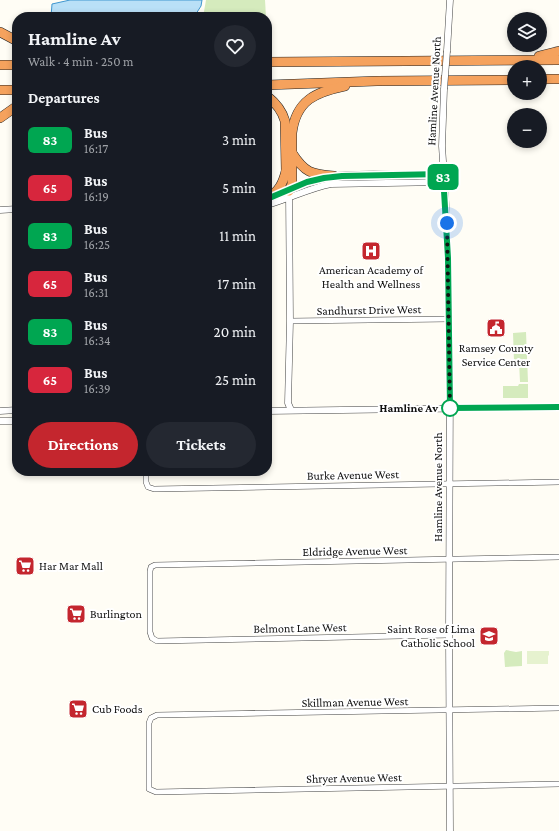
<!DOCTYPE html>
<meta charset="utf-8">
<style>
:root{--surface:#171b24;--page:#242831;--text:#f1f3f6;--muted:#9ea1a6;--accent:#c4262e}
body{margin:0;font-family:"Crimson Pro",serif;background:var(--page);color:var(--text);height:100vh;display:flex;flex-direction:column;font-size:15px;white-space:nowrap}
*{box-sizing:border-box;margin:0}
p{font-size:13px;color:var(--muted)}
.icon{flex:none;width:22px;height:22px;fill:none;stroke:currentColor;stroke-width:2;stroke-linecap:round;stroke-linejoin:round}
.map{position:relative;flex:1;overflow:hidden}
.details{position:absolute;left:12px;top:12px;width:260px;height:464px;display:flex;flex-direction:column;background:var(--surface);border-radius:16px;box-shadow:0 2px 6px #0003}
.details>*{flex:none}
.badge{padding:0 8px;border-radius:6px;font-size:14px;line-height:26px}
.controls{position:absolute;left:507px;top:12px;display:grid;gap:8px}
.controls a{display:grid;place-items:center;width:40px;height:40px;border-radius:50%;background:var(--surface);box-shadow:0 2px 6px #0003;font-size:20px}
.you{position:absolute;width:20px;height:20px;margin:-10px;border:3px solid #fff;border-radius:50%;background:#1a73e8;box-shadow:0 0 0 6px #1a73e833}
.map>.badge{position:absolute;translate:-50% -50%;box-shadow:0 0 0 2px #fff}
h2{padding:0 16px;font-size:15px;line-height:36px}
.round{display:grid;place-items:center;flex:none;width:42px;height:42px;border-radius:21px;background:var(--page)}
.head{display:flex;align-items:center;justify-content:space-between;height:68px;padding:0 16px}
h1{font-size:19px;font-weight:700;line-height:30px}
.button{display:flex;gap:8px;margin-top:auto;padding:8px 16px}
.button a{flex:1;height:46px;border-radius:24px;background:var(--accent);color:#fff;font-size:16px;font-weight:700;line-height:46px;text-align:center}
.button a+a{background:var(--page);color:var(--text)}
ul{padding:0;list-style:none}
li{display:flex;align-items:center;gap:12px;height:48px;padding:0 16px}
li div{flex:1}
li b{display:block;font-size:15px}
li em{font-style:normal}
li .badge{min-width:44px;font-weight:700;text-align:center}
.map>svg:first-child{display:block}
.green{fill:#d5ebbd}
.pitch{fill:#e6f2cf}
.water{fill:#b9e0f7;stroke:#3f96cf}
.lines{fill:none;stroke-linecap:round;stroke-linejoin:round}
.minor-casing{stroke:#444;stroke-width:6}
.tertiary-casing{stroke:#444;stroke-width:7}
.motorway-casing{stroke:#222;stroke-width:10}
.minor{stroke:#fff;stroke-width:5}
.tertiary{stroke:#fff;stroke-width:6}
.motorway{stroke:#f5a25d;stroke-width:9}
.tertiary-bridge-casing{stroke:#444;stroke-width:7;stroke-linecap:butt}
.tertiary-bridge{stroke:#fff;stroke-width:6}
.line-casing{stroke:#fff;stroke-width:9}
.line{stroke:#00a651;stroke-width:6}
.walk{stroke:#111;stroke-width:4;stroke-dasharray:0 7.2}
.stop-dot{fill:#fff;stroke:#00a651;stroke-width:2}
.labels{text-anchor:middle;stroke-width:4;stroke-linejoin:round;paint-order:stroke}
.street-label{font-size:12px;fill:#111;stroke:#fff}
.poi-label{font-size:12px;fill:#111;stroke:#fff;text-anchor:start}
.stop-label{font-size:12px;font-weight:bold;fill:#111;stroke:#fff;text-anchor:end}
</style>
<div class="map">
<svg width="559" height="831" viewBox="0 0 559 831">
<rect width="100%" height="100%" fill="#fffdf5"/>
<g class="green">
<path d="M 206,0 L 265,0 L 266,17 L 203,17 Z"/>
<path d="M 526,332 L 528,382 L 520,382 L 519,361 L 514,361 L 513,333 Z"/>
<path d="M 519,384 L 528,384 L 528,398 L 503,398 L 503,386 L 518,386 Z"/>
<path d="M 506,650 L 516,652 L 522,651 L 522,666 L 505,667 L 504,653 Z"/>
</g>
<path class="pitch" d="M 527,651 L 549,651 L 549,655 L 548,656 L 548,664 L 527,664 L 527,656 L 533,656 L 527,656 Z"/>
<path class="water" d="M 70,0 L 202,0 L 201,6 L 194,17 L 51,17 L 52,4 Z"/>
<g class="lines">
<defs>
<g id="minor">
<path d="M 290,321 L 449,319"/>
<path d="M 146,471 L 146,482 L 148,487 L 154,489 L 559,482"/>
<path d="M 449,635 L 157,641 L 152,638 L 150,632 L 150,571 L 151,567 L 155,565 L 559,557"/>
<path d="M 559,708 L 157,715 L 151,718 L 149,723 L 149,789 L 156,792 L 559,784"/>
</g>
<g id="tertiary">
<path d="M 447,51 L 450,0"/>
<path d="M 444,89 L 442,146 L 447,223 L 450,378 L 449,635 L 450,831"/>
<path d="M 289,191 L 290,321 L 288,403 L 291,410"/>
<path d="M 270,198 C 289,192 306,181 325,177 C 364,171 404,177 443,174"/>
<path d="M 267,205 C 289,199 309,188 331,184 L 444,182"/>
<path d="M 0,210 L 17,209"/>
<path d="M 0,411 L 17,410"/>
<path d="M 267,411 L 559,407"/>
<path d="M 0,421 L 17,421"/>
</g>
<g id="motorway">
<path d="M 0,32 L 17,41"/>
<path d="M 539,56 L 559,51"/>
<path d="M 267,62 L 559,60"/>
<path d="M 0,65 L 17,65"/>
<path d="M 540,79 L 559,79"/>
<path d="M 267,85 L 377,81 L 514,80"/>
<path d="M 0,90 L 17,90"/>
<path d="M 267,96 C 276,103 282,110 285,121 L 286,172"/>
<path d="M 0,118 L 17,106"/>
<path d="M 292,153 C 305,173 311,174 334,176"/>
<path d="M 289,191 L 292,184 L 292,133 C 296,100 316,92 345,86"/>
<path d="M 267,198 C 279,192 283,183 286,171"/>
</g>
</defs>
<use href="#minor" class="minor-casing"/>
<use href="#tertiary" class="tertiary-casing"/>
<use href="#motorway" class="motorway-casing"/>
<use href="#minor" class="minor"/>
<use href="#tertiary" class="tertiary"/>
<use href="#motorway" class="motorway"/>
<defs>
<path id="tertiary-bridge" d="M 444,89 L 447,51"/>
</defs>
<use href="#tertiary-bridge" class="tertiary-bridge-casing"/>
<use href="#tertiary-bridge" class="tertiary-bridge"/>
</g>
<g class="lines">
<defs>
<path id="line" d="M 267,199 L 307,182 L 324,178 L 342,176 L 443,174 L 448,258 L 450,408 L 559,407"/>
</defs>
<use href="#line" class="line-casing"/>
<use href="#line" class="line"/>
<path class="walk" d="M 447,223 L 450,408"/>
</g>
<defs>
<symbol id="hospital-square" viewBox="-11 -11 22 22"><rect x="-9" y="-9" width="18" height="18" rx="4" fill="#c4262e" stroke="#fff"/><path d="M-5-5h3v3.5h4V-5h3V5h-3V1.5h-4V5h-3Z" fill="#fff"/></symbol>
<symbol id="civic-square" viewBox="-11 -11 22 22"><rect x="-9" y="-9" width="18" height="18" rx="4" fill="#c4262e" stroke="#fff"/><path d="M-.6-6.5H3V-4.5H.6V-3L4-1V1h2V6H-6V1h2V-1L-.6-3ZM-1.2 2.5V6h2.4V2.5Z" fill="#fff"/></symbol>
<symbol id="supermarket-square" viewBox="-11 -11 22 22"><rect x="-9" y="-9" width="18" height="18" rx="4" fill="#c4262e" stroke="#fff"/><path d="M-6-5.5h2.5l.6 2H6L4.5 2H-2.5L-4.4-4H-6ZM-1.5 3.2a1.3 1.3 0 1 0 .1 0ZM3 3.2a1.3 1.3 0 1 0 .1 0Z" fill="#fff"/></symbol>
<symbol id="school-square" viewBox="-11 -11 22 22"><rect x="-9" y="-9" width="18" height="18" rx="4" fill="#c4262e" stroke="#fff"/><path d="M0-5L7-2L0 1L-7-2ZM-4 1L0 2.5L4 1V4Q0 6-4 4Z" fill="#fff"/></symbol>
</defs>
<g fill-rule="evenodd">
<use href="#hospital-square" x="360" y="240" width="22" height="22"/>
<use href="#civic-square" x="485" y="317" width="22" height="22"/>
<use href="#supermarket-square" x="14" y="555" width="22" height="22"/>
<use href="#supermarket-square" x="65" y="603" width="22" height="22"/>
<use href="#school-square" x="478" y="625" width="22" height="22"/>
<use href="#supermarket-square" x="67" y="698" width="22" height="22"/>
</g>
<circle class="stop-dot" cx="450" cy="408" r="8"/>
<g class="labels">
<g class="street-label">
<text transform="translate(434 91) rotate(-87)" y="4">Hamline Avenue North</text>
<text transform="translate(369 310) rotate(-1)" y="4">Sandhurst Drive West</text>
<text transform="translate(353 475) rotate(-1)" y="4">Burke Avenue West</text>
<text transform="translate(438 487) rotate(-90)" y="4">Hamline Avenue North</text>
<text transform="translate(355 551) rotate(-1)" y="4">Eldridge Avenue West</text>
<text transform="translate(300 628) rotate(-1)" y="4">Belmont Lane West</text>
<text transform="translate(355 702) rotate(-1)" y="4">Skillman Avenue West</text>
<text transform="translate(354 778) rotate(-1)" y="4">Shryer Avenue West</text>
</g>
<g class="poi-label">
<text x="371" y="274" text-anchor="middle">American Academy of<tspan x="371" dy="14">Health and Wellness</tspan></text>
<text x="496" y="352" text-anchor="middle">Ramsey County<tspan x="496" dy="14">Service Center</tspan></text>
<text x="39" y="570">Har Mar Mall</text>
<text x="90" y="618">Burlington</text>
<text x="475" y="633" text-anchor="end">Saint Rose of Lima<tspan x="475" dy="14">Catholic School</tspan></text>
<text x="92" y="713">Cub Foods</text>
</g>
<g class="stop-label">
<text x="438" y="412">Hamline Av</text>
</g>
</g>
</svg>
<div class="controls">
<a><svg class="icon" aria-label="layers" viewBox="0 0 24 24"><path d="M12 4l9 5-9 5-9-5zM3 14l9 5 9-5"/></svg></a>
<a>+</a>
<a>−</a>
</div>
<div class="you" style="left:447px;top:223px"></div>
<b class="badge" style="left:443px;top:177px;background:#00a651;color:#fff">83</b>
<section class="details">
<div class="head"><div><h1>Hamline Av</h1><p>Walk · 4 min · 250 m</p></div><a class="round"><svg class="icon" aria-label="heart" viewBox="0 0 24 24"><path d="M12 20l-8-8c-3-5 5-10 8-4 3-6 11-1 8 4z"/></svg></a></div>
<h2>Departures</h2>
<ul>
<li><span class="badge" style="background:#00a651;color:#fff">83</span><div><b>Bus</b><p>16:17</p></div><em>3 min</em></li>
<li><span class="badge" style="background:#d7263d;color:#fff">65</span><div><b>Bus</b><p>16:19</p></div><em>5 min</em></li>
<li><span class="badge" style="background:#00a651;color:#fff">83</span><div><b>Bus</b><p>16:25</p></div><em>11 min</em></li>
<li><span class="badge" style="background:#d7263d;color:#fff">65</span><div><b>Bus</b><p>16:31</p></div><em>17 min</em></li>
<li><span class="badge" style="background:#00a651;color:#fff">83</span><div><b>Bus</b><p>16:34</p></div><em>20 min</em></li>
<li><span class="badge" style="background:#d7263d;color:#fff">65</span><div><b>Bus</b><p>16:39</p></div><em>25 min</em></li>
</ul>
<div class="button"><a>Directions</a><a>Tickets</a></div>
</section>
</div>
